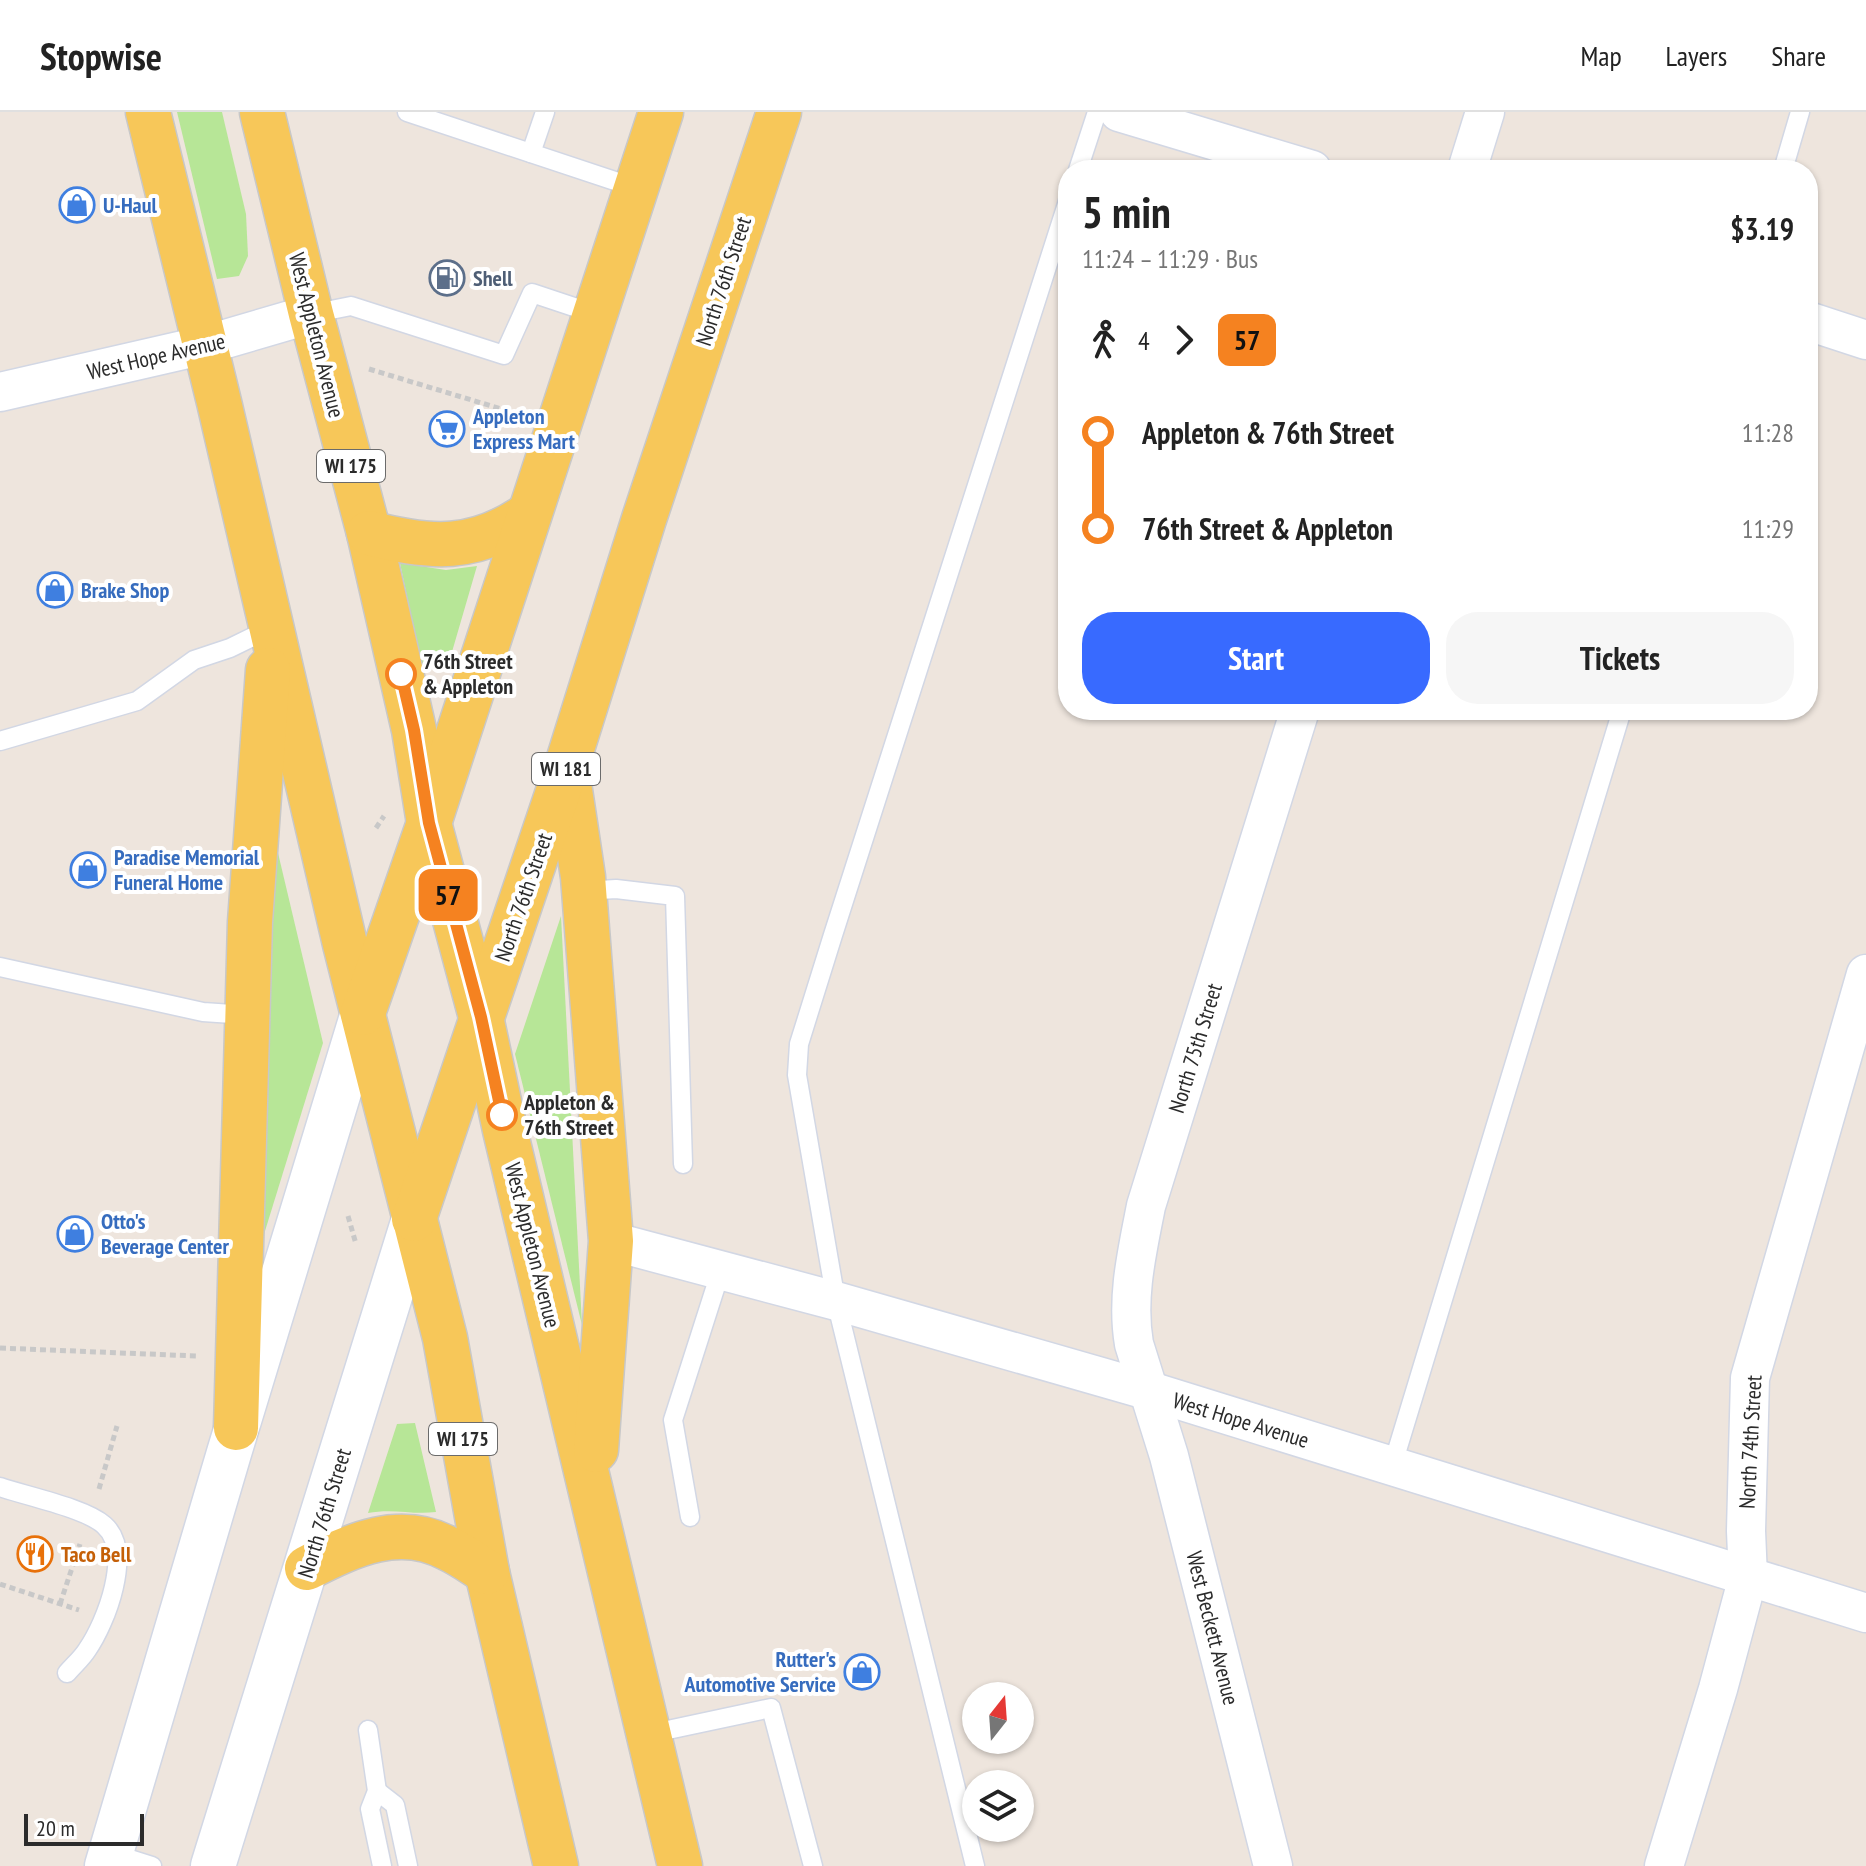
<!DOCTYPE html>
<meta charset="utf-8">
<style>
:root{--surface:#fff;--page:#f6f6f6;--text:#222;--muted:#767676;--line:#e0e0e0;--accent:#386aff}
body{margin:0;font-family:"PT Sans Narrow",sans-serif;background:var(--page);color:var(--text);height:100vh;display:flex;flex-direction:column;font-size:30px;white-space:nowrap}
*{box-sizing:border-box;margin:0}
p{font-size:26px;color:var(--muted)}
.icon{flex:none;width:44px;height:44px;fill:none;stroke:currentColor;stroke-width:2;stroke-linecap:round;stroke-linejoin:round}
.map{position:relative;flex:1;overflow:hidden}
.details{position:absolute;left:1058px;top:48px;width:760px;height:560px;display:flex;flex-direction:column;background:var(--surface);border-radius:32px;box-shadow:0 2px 6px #0004}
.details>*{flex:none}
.badge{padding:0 16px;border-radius:12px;font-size:28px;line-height:52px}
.needle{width:52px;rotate:17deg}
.controls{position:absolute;left:962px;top:1570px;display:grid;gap:16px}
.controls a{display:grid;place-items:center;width:72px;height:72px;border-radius:50%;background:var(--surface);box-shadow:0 2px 6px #0004;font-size:40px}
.scale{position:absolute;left:24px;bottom:20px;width:120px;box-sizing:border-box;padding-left:8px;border:4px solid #2b2b2b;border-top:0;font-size:22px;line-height:28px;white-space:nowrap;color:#2b2b2b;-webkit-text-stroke:6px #fff;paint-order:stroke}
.map>.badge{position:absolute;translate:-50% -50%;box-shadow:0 0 0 4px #fff}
.legs{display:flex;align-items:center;gap:12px;height:88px;padding:0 24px;font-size:26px}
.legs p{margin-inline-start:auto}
.head{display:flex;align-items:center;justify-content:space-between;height:136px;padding:0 24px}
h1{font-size:44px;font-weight:800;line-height:60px}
.action{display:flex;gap:16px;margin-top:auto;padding:16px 24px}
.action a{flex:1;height:92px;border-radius:32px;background:var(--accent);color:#fff;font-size:32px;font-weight:800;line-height:92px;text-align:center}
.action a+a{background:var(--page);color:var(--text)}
ul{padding:0 24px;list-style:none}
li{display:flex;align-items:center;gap:28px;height:96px;font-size:30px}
li i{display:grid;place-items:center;width:12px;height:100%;margin:0 10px;background:currentColor}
li i::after{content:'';width:20px;height:20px;margin:-10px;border:6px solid;border-radius:50%;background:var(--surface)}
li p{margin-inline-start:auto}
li:first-child i{background:linear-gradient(#0000 50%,currentColor 0)}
li:last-child i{background:linear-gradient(currentColor 50%,#0000 0)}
header{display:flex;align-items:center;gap:48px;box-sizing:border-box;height:112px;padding:0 40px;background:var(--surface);border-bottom:2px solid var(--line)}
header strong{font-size:38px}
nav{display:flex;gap:44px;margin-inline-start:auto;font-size:28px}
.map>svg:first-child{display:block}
.green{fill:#b7e697}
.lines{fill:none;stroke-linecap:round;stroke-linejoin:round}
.service-casing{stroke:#d2d7e4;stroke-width:21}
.minor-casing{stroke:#d2d7e4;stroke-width:41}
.secondary-casing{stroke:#d2d7e4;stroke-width:47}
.primary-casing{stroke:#c8c8c8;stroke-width:47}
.path{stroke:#c8c8c8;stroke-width:5;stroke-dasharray:6 4;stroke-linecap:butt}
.service{stroke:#fff;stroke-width:18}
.minor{stroke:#fff;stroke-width:38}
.secondary{stroke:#fff;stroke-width:44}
.primary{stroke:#f7c759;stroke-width:44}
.line-1-casing{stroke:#fff;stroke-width:18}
.line-1{stroke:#f58220;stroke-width:12}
.stop-1-dot{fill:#fff;stroke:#f58220;stroke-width:4}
.labels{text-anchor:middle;stroke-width:8;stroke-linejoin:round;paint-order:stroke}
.shield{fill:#fff;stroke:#6b6b6b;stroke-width:2}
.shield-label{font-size:20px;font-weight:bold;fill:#2b2b2b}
.shop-label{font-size:22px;font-weight:bold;fill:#366cbe;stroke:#fff;text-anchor:start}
.service-label{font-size:22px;font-weight:bold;fill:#4e5e75;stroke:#fff;text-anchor:start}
.street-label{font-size:22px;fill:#2b2b2b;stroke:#fff}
.stop-label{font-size:22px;font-weight:bold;fill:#2b2b2b;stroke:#fff;text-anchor:start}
.food-label{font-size:22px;font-weight:bold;fill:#c56008;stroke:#fff;text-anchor:start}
</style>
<header>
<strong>Stopwise</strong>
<nav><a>Map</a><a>Layers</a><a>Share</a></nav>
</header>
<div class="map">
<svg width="1866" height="1754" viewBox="0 0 1866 1754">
<rect width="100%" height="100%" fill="#eee5dd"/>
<g class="green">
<path d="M 177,0 L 222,0 L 246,102 L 248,144 L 239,164 L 217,167 Z"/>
<path d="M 400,451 L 446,458 L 477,454 L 447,557 L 422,555 Z"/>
<path d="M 274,724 L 323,931 L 261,1132 Z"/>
<path d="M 561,804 L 582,1213 L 515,942 Z"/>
<path d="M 415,1311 L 436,1400 C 412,1403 393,1396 368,1401 L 397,1312 Z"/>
</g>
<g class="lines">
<defs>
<g id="service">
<path d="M 407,0 L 636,76"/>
<path d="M 531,41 L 545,0"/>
<path d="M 1078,58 L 1097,0"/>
<path d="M 1783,58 L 1800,0"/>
<path d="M 311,202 L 351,194 L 504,243 L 532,181 L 595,202"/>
<path d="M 0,629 L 137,589 L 194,548 L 230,536 L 271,516"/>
<path d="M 584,779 L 616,777 L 675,784 L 683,1052"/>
<path d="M 0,855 L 203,900 L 247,903"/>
<path d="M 1392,1355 L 1622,598"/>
<path d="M 0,1375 C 26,1384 85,1396 104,1413 C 134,1439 106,1511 87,1538 C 82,1546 74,1553 67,1561"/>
<path d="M 690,1405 L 673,1308 L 721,1158"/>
<path d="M 368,1618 L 377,1679 L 370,1697 L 382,1754"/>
<path d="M 649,1622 L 771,1596 L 813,1754"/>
<path d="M 377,1679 L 395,1693 L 408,1754"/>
<path d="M 111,1741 L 152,1754"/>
<path d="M 975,1754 L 836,1189 L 797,963 L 799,932 L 833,823 L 1068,89"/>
</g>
<g id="minor">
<path d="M 1119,0 L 1312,58"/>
<path d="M 1467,58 L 1485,0"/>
<path d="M 1808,209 L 1866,228"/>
<path d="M 0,280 L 205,233 L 311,202"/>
<path d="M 611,1129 L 836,1189 L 1150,1279 L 1866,1501"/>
<path d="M 1273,1754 L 1169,1344 L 1134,1232 C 1126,1186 1137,1140 1146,1094 L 1300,598"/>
<path d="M 1664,1754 L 1718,1577 L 1748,1465 L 1746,1419 L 1750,1266 L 1866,862"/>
</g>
<g id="secondary">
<path d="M 107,1754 L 229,1341 L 363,901"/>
<path d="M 213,1754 L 414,1107"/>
</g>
<g id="primary">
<path d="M 148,0 L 219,290 L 345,832 L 445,1226 L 487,1460 L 556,1754"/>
<path d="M 262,0 L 311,202 L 369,421 L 414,618 L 429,711 L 481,905 L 505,1018 L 680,1754"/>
<path d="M 369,421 C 430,437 475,440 529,402"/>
<path d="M 568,665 L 583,765 L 611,1129 L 596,1338"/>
<path d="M 363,901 L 429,711 L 661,0"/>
<path d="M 414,1107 L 566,656 L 644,407 L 779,0"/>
<path d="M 236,1316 L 250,810 L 268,558"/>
<path d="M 307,1456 C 352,1433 400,1410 449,1437 C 462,1443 474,1452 487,1460"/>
</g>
</defs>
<use href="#service" class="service-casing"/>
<use href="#minor" class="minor-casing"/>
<use href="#secondary" class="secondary-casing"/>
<use href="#primary" class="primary-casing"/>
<g class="path">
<path d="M 369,257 L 518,302"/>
<path d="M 376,716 L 384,704"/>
<path d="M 348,1104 L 356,1132"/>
<path d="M 0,1236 L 196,1244"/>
<path d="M 99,1377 L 117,1314"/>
<path d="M 0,1472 L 79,1498"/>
<path d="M 60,1492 L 80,1432"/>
</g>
<use href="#service" class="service"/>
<use href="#minor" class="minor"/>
<use href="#secondary" class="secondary"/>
<use href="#primary" class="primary"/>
</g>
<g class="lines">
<defs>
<path id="line-1" d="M 401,562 L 414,618 L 429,711 L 481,905 L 502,1003"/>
</defs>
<use href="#line-1" class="line-1-casing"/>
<use href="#line-1" class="line-1"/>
</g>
<defs>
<symbol id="shop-ring" viewBox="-11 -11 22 22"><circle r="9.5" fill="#fff" stroke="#3f7fe0" stroke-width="1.5"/><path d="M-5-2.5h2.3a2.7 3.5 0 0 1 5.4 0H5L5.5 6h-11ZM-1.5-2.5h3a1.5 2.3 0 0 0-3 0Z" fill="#3f7fe0"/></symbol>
<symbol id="fuel-ring" viewBox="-11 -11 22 22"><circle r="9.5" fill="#fff" stroke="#5c6f8a" stroke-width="1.5"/><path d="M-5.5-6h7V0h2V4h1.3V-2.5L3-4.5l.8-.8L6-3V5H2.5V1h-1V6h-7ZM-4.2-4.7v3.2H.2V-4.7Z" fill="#5c6f8a"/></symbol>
<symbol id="supermarket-ring" viewBox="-11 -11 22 22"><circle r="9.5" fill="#fff" stroke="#3f7fe0" stroke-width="1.5"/><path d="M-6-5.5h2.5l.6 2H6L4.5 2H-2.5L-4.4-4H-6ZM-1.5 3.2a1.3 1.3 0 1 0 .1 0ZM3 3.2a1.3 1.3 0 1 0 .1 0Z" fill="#3f7fe0"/></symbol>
<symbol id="restaurant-ring" viewBox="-11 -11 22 22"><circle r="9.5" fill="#fff" stroke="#e8710a" stroke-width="1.5"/><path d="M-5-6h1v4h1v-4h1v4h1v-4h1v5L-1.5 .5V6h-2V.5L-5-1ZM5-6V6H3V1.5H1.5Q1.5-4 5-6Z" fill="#e8710a"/></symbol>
</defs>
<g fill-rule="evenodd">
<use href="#shop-ring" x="57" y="73" width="40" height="40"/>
<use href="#fuel-ring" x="427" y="146" width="40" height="40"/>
<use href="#supermarket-ring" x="427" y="297" width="40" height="40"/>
<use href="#shop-ring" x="35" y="458" width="40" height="40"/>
<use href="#shop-ring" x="68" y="738" width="40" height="40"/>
<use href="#shop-ring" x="55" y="1102" width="40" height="40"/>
<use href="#restaurant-ring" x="15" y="1422" width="40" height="40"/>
<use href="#shop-ring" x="842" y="1540" width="40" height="40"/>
</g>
<g class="stop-1-dot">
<circle cx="401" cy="562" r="14"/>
<circle cx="502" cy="1003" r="14"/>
</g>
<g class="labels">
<g class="shield">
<rect x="317" y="338" width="68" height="32" rx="6"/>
<rect x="532" y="641" width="68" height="32" rx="6"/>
<rect x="429" y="1311" width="68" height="32" rx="6"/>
</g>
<g class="shield-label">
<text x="351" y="361">WI 175</text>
<text x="566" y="664">WI 181</text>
<text x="463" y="1334">WI 175</text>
</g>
<g class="shop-label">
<text x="103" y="101">U-Haul</text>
<text x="473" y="312">Appleton<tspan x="473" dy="25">Express Mart</tspan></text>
<text x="81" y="486">Brake Shop</text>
<text x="114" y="753">Paradise Memorial<tspan x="114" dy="25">Funeral Home</tspan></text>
<text x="101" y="1117">Otto's<tspan x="101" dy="25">Beverage Center</tspan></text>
<text x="836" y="1555" text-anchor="end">Rutter's<tspan x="836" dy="25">Automotive Service</tspan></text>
</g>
<g class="service-label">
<text x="473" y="174">Shell</text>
</g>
<g class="street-label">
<text transform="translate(723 169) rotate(-72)" y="8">North 76th Street</text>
<text transform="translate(317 223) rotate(76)" y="8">West Appleton Avenue</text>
<text transform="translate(156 244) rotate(-13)" y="8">West Hope Avenue</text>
<text transform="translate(523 785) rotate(-71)" y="8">North 76th Street</text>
<text transform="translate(1195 936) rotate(-73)" y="8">North 75th Street</text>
<text transform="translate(533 1133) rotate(76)" y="8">West Appleton Avenue</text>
<text transform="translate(1241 1308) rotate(17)" y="8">West Hope Avenue</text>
<text transform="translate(1750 1330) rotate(-87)" y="8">North 74th Street</text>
<text transform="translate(324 1401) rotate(-73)" y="8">North 76th Street</text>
<text transform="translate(1213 1516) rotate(76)" y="8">West Beckett Avenue</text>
</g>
<g class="stop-label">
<text x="423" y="557">76th Street<tspan x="423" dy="25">&amp; Appleton</tspan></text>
<text x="524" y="998">Appleton &amp;<tspan x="524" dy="25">76th Street</tspan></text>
</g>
<g class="food-label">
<text x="61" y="1450">Taco Bell</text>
</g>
</g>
</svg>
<div class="controls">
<a><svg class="needle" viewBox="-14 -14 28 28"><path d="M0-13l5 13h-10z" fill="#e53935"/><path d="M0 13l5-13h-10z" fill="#767676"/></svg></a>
<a><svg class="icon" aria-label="layers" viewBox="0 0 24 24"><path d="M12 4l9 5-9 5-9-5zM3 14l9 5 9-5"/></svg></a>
</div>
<div class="scale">20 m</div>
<b class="badge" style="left:448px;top:783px;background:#f58220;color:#111">57</b>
<section class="details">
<div class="head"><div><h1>5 min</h1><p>11:24 – 11:29 · Bus</p></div><b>$3.19</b></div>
<div class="legs"><svg class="icon" aria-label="walk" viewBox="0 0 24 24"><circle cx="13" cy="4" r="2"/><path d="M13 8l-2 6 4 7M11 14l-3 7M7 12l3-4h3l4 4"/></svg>4<svg class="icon" aria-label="forward" viewBox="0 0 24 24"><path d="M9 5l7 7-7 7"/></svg><b class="badge" style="background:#f58220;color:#111">57</b></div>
<ul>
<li><i style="color:#f58220"></i><b>Appleton &amp; 76th Street</b><p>11:28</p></li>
<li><i style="color:#f58220"></i><b>76th Street &amp; Appleton</b><p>11:29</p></li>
</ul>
<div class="action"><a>Start</a><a>Tickets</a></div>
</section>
</div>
